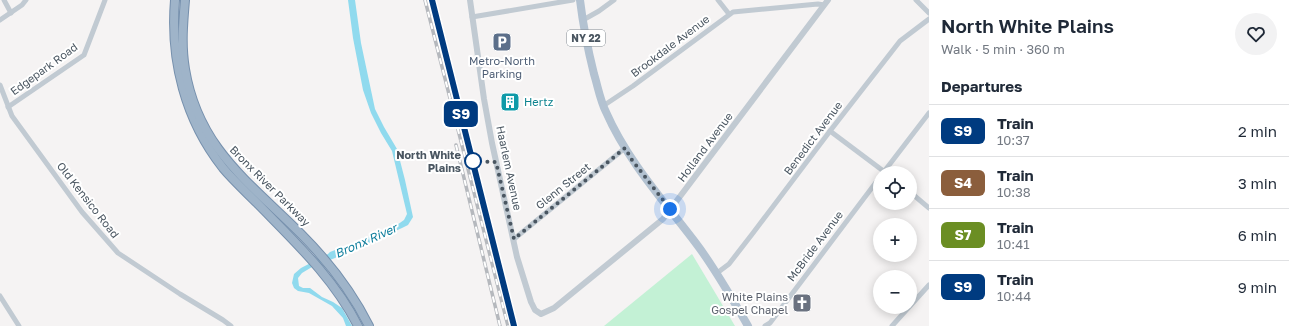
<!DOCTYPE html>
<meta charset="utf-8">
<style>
:root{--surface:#fff;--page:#f2f2f3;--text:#1f2937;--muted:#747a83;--line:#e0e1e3}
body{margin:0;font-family:"Golos Text",sans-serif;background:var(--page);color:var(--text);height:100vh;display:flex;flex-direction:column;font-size:15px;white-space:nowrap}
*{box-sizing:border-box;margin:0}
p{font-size:13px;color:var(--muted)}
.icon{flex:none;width:22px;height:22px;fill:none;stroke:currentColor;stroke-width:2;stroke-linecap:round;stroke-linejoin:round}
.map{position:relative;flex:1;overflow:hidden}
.side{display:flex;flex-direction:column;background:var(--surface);width:360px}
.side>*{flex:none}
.badge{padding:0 8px;border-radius:6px;font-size:14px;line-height:26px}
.controls{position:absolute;left:873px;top:166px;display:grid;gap:8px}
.controls a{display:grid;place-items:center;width:44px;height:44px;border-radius:50%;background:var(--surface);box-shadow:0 2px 10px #0003;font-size:20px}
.you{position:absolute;width:20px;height:20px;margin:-10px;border:3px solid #fff;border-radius:50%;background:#1a73e8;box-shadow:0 0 0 6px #1a73e833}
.map>.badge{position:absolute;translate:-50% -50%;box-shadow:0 0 0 2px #fff}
h2{padding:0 12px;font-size:15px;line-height:36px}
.round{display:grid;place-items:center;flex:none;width:42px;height:42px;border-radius:21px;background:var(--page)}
.headline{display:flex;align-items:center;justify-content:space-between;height:68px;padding:0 12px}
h1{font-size:19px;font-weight:600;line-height:30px}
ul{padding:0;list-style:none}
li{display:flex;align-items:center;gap:12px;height:52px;padding:0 12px;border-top:1px solid var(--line)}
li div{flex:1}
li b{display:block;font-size:15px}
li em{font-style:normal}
li .badge{min-width:44px;font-weight:700;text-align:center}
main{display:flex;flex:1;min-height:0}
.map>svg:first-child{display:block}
.green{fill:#c3f1d5}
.water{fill:#90daee}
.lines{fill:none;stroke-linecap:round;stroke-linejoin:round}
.trunk-casing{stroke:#7690ad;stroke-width:10}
.minor{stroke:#c1cad2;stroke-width:5}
.tertiary{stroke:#c1cad2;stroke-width:6}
.primary{stroke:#b3c2d1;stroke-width:8}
.trunk{stroke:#9fb4c9;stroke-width:8}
.rail-casing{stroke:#b5b8bd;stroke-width:3.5}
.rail{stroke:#fff;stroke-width:2;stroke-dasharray:6;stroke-linecap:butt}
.line-casing{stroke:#fff;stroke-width:9}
.line{stroke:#003b80;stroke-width:6}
.walk{stroke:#4a5661;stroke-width:4;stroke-dasharray:0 7.2}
.stop-dot{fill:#fff;stroke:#003b80;stroke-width:2}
.labels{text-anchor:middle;stroke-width:4;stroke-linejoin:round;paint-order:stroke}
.shield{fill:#fff;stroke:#808990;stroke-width:1}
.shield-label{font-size:10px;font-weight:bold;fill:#4a5661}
.street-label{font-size:11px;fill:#4a5661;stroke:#fff}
.service-label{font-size:11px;fill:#4e5e75;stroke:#fff}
.culture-label{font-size:11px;fill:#0d838f;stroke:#fff;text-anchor:start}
.stop-label{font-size:11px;font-weight:bold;fill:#4a5661;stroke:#fff;text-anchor:end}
.worship-label{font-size:11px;fill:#5b616d;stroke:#fff;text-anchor:end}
.water-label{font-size:12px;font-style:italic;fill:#0c7c9b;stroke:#fff}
</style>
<main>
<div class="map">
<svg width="929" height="326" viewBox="0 0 929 326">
<rect width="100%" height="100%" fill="#f5f3f3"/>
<path class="green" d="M 692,254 L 735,326 L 604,326 Z"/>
<path class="water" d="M 348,0 L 355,0 L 361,43 L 375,109 L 384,127 L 397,149 L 405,180 L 413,217 L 408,225 L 402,228 L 335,258 L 312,267 L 302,273 L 298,278 L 299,286 L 303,288 L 310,288 L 322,297 L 333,302 L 342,308 L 352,326 L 346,326 L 343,318 L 332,306 L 309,293 L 298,291 L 294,288 L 292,283 L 294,274 L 301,268 L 328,254 L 330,252 L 394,227 L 404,220 L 407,214 L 392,151 L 381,133 L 371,113 L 363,90 L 353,38 Z"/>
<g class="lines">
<defs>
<g id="trunk">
<path d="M 175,0 C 170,60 185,120 223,168 C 233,180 245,191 257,203 C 294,241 334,278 358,326"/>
<path d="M 185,0 C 183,23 181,46 185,69 C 198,148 249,182 301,234 C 328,261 352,292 369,326"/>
</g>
</defs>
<use href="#trunk" class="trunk-casing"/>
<g class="minor">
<path d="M 4,0 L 11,13"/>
<path d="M 718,0 L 729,14"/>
<path d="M 916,0 L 929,13"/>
<path d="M 472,17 L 573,0"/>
<path d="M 0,20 L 22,5 L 26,0"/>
<path d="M 583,20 L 599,11 L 614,0"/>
<path d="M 0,85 L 12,116 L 82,212 L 118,253 L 180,294 L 223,320 L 231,326"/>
<path d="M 603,106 L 633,86 L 733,12 L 818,4 L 824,5"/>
<path d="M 8,107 L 84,55 L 105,0"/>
<path d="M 830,131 L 886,173"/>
<path d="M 883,173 L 929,113"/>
<path d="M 910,192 L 929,208"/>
<path d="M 514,239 L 625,148"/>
<path d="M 717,273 L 729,264 L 753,233 L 830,131 L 900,41 L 929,19"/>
<path d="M 0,296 L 19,326"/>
<path d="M 910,306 L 929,285"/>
<path d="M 765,326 L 770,323 L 880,177"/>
<path d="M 892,326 L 909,307"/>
</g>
<path class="tertiary" d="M 470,0 L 484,99 L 492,143 L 517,257 L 531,302 L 535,310 L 541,314 L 554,308 L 663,219 L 828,0"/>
<path class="primary" d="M 580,0 C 583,25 588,50 594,74 C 598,87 600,100 606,112 C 627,160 663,200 695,242 C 715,268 731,297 748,326"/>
<use href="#trunk" class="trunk"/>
<defs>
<g id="rail">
<path d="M 425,0 L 508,326"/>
<path d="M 432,0 L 514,326"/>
<path d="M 456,145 L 500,326"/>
</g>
</defs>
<use href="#rail" class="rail-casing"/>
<use href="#rail" class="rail"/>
</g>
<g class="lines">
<defs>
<path id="line" d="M 432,0 L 514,326"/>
</defs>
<use href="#line" class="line-casing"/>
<use href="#line" class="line"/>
<path class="walk" d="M 473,161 L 496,162 L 514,239 L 625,148 L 632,160 L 670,209"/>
</g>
<defs>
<symbol id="parking-square" viewBox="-11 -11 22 22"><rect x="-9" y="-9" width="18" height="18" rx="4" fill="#5c6f8a" stroke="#fff"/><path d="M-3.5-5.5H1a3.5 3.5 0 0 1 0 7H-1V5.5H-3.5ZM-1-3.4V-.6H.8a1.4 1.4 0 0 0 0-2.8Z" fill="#fff"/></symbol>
<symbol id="building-square" viewBox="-11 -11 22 22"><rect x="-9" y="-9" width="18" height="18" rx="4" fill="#0f9aa8" stroke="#fff"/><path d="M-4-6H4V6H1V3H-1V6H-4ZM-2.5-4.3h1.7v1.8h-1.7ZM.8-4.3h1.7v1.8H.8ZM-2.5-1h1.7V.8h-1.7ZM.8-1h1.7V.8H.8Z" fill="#fff"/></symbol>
<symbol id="church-square" viewBox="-11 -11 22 22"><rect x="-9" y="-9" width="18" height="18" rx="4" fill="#6b7280" stroke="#fff"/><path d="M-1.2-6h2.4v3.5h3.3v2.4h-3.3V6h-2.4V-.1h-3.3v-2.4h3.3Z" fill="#fff"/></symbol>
</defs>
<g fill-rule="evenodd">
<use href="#parking-square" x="491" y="31" width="22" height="22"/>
<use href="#building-square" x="499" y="91" width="22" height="22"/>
<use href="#church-square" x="791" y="292" width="22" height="22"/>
</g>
<circle class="stop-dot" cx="473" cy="161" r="8"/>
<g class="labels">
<rect class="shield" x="567" y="30" width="38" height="16" rx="3"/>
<g class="shield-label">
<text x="586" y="42">NY 22</text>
</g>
<g class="street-label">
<text transform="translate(670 46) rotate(-37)" y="4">Brookdale Avenue</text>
<text transform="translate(44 69) rotate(-36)" y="4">Edgepark Road</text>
<text transform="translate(813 138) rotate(-53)" y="4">Benedict Avenue</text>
<text transform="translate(705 147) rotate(-53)" y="4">Holland Avenue</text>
<text transform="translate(509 168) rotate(78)" y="4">Haarlem Avenue</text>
<text transform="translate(270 186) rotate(45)" y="4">Bronx River Parkway</text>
<text transform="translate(563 186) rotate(-39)" y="4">Glenn Street</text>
<text transform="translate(88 200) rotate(52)" y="4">Old Kensico Road</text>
<text transform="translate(815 246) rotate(-53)" y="4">McBride Avenue</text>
</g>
<g class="service-label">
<text x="502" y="65">Metro-North<tspan x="502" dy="13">Parking</tspan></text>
</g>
<g class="culture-label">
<text x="524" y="106">Hertz</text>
</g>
<g class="stop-label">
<text x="461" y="159">North White<tspan x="461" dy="13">Plains</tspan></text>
</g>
<g class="worship-label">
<text x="788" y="301">White Plains<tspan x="788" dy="13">Gospel Chapel</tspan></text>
</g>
<g class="water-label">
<text transform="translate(366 241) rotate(-24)" y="4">Bronx River</text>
</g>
</g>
</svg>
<div class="controls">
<a><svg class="icon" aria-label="locate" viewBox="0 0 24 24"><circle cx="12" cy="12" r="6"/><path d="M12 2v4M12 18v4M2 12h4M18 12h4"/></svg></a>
<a>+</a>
<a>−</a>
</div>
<div class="you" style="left:670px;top:209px"></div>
<b class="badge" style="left:461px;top:114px;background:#003b80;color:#fff">S9</b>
</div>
<section class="side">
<div class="headline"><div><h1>North White Plains</h1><p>Walk · 5 min · 360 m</p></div><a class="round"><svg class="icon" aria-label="heart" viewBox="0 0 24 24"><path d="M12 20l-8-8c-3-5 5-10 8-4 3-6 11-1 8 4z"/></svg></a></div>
<h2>Departures</h2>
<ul>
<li><span class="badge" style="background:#003b80;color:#fff">S9</span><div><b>Train</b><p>10:37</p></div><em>2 min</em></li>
<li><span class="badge" style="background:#8b5e3c;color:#fff">S4</span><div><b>Train</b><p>10:38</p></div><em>3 min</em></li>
<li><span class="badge" style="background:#6b8e23;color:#fff">S7</span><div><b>Train</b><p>10:41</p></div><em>6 min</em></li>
<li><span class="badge" style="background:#003b80;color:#fff">S9</span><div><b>Train</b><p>10:44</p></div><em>9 min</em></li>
</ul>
</section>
</main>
